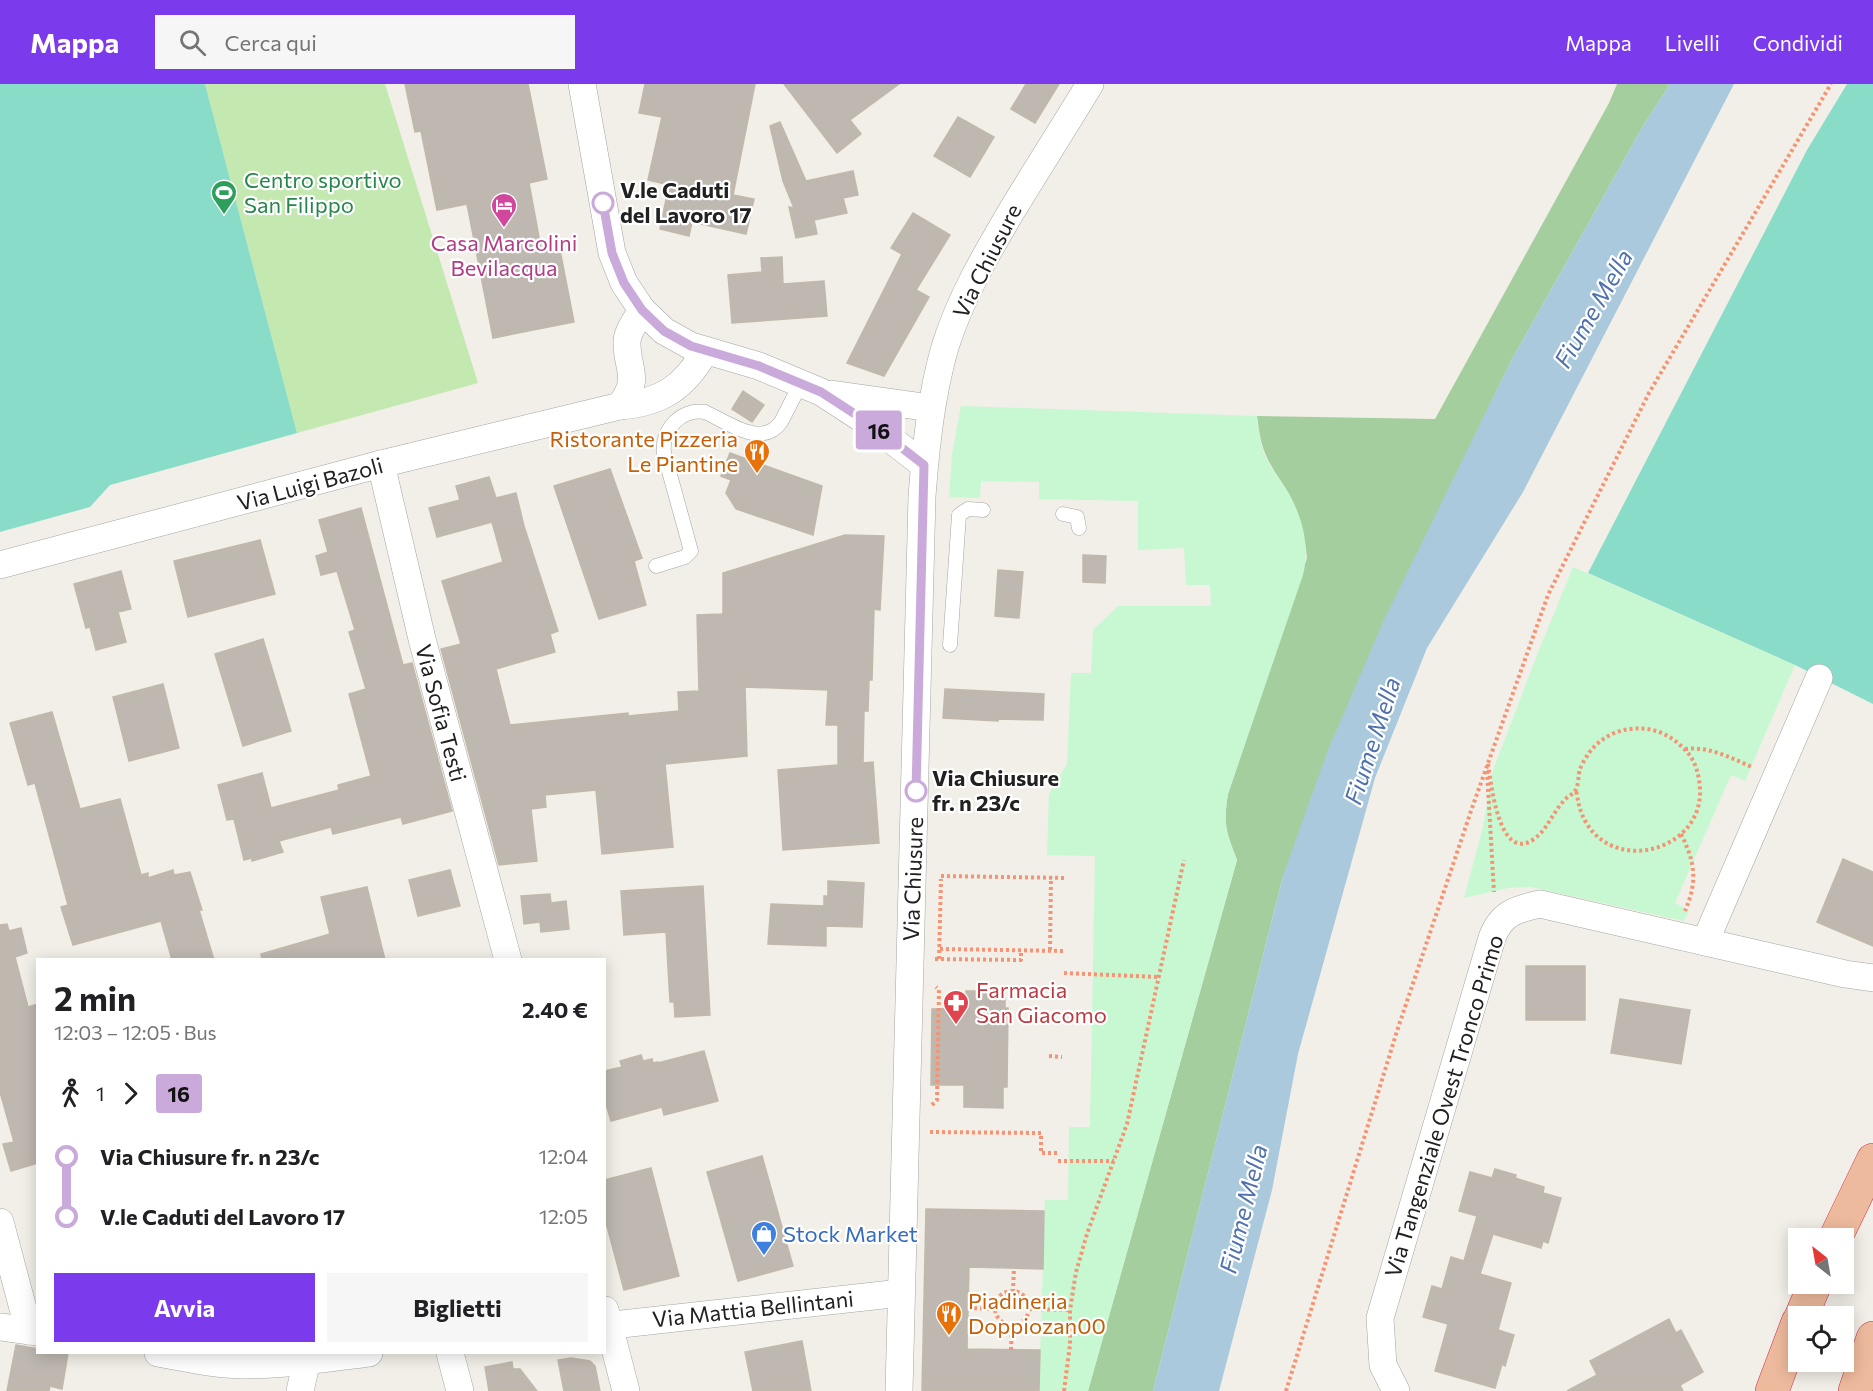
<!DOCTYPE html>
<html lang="it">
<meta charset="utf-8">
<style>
:root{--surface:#fff;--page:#f6f6f6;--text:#202124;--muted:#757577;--accent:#7c3aed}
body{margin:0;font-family:Commissioner,sans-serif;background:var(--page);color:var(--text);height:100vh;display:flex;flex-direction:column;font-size:22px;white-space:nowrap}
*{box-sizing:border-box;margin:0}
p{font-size:20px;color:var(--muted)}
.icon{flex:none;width:33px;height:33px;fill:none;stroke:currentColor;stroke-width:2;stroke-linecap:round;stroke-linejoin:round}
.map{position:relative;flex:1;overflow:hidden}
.side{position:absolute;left:36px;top:874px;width:570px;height:396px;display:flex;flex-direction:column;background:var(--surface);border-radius:0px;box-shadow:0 3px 15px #0003}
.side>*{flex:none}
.badge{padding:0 12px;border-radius:4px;font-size:21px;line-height:39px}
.needle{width:39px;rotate:329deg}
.fabs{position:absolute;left:1788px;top:1144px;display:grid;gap:12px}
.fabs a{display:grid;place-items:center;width:66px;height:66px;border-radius:0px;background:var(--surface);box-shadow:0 3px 15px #0003;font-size:30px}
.map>.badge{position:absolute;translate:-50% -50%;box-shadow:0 0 0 3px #fff}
.legs{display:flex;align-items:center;gap:9px;height:66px;padding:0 18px;font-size:20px}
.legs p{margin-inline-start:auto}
.summary{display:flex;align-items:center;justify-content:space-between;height:102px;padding:0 18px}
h1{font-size:33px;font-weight:700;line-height:45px}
.button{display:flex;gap:12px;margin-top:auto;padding:12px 18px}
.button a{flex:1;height:69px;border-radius:0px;background:var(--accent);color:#fff;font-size:24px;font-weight:700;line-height:69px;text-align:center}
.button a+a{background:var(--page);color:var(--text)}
ul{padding:0 18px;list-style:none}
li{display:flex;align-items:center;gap:21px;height:60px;font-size:22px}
li i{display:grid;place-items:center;width:9px;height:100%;margin:0 8px;background:currentColor}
li i::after{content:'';width:15px;height:15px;margin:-8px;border:4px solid;border-radius:50%;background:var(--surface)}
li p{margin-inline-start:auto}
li:first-child i{background:linear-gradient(#0000 50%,currentColor 0)}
li:last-child i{background:linear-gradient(currentColor 50%,#0000 0)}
header{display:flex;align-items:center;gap:36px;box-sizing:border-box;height:84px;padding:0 30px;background:var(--accent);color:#fff}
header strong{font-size:28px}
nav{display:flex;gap:33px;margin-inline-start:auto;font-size:21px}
.search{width:420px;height:54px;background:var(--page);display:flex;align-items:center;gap:15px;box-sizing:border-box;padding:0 21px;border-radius:0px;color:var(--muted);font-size:22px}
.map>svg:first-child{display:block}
.grass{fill:#c3e8b0}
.forest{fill:#a5ce9e}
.park{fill:#c7f8d2}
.pitch{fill:#89dcc8}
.water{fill:#aac9dc}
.building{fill:#beb8b1;stroke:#c2b8aa;stroke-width:1.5}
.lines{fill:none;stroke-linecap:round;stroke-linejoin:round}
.service-casing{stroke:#a5a5a5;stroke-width:15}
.minor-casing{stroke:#a5a5a5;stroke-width:28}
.trunk-casing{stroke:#d52e4f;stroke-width:34}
.path{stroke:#f59474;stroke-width:4;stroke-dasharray:3 3;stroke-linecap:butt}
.service{stroke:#fff;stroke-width:14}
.minor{stroke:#fff;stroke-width:27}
.trunk{stroke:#eeba9d;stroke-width:33}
.line-1-casing{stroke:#fff;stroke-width:14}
.line-1{stroke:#caaadb;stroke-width:9}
.stop-1-dot{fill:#fff;stroke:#caaadb;stroke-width:3}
.labels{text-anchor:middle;stroke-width:4.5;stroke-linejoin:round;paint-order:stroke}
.leisure-label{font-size:22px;fill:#27864d;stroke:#fff;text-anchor:start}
.stop-label{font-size:22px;font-weight:bold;fill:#212121;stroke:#fff;text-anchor:start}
.hotel-label{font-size:22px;fill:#b23c85;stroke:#fff}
.street-label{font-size:22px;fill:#212121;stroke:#fff}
.food-label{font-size:22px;fill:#c56008;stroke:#fff;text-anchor:end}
.health-label{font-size:22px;fill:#be3a42;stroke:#fff;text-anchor:start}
.shop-label{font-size:22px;fill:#366cbe;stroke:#fff;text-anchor:start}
.water-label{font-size:24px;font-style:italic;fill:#4f71ae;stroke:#fff}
</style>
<header>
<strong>Mappa</strong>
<div class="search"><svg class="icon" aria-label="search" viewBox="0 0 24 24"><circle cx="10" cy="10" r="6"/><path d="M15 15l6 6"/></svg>Cerca qui</div>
<nav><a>Mappa</a><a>Livelli</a><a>Condividi</a></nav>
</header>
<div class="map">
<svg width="1873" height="1307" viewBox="0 0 1873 1307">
<rect width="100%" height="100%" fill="#f1efe7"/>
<path class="grass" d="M 205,0 L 385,0 L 478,299 L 297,349 Z"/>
<path class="forest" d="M 1617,0 L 1670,0 L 1643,42 L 1511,277 L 1470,362 L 1283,792 L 1153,1307 L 1088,1307 L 1237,776 C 1226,747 1223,741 1228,710 L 1307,474 C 1305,452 1300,430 1289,410 C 1281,396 1271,384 1265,369 C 1260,357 1259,345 1257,332 L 1435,335 L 1609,19 Z"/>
<g class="park">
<path d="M 961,322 L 1257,332 C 1258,345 1260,357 1264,369 C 1270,384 1281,396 1289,410 C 1303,435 1310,463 1303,491 L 1228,710 C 1223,741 1226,747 1237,776 L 1088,1307 L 1039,1307 L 1045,1116 L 1068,1116 L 1069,1043 L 1090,1043 L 1095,772 L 1047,771 L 1049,710 L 1067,680 L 1071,589 L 1091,589 L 1093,546 L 1118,522 L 1211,522 L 1210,501 L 1186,501 L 1184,464 L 1138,466 L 1138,417 L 1039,415 L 1039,398 L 981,397 L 980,414 L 949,413 L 952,370 Z"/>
<path d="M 1573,483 L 1795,581 L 1745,697 L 1731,691 L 1675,819 L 1689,826 L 1684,837 L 1531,803 L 1508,804 L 1464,814 L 1483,743 L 1493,686 L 1541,561 Z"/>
</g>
<g class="pitch">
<path d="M 0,0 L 205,0 L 297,349 L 110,401 L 90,423 L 0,448 Z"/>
<path d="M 1847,0 L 1873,0 L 1873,620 L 1795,581 L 1588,489 L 1807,66 Z"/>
</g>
<path class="water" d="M 1670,0 L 1734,0 L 1523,408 L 1427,564 L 1375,694 L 1298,970 L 1272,1106 L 1219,1307 L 1153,1307 L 1283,792 L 1328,666 L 1384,536 L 1511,277 L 1643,42 Z"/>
<g class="building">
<path d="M 405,0 L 528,0 L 547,95 L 529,99 L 541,164 L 559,161 L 574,238 L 493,254 L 467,120 L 437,126 L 421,47 L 415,48 Z"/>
<path d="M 645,0 L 755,0 L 733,111 L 754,115 L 746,150 L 692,138 L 689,152 L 660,145 L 669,101 L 648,96 L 662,33 L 639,29 Z"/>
<path d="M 784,0 L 899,0 L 850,36 L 861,50 L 837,69 Z"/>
<path d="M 1026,0 L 1059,0 L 1035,39 L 1011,25 Z"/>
<path d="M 958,33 L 994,53 L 970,93 L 934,72 Z"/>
<path d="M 780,38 L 806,97 L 853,87 L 858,111 L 843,114 L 847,129 L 814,136 L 817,150 L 796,154 L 789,123 L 794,124 L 783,97 L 770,42 Z"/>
<path d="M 913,129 L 950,151 L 916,206 L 929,213 L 884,292 L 847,279 L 902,170 L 891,164 Z"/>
<path d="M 782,173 L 783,200 L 824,197 L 827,232 L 732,239 L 728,191 L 762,188 L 761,174 Z"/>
<path d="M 743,307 L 764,321 L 752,338 L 732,325 Z"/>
<path d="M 730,369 L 822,402 L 813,451 L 736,425 L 726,409 L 731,396 L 721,392 Z"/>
<path d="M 610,385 L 642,474 L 634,477 L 646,521 L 599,535 L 554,402 Z"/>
<path d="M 489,393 L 496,414 L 516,409 L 524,442 L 558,547 L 550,550 L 555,568 L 496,585 L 510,641 L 628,629 L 628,632 L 679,627 L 678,608 L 699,607 L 697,531 L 723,530 L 723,489 L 845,451 L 884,452 L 880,526 L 874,525 L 872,596 L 869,596 L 868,627 L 864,627 L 863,679 L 873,678 L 879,759 L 783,766 L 778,686 L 838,681 L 838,641 L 826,641 L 828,606 L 745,603 L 747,672 L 665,680 L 673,763 L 602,770 L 596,706 L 545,711 L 546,723 L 531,725 L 537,777 L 499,781 L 441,565 L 461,560 L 442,497 L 503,478 L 492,438 L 437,453 L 429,424 L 460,416 L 456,402 Z"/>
<path d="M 361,424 L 403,581 L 412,579 L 452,727 L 403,740 L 401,733 L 333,750 L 331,743 L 279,757 L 283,768 L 252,777 L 252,774 L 244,776 L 234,735 L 227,736 L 218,701 L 262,689 L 271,724 L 339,706 L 338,701 L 371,692 L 349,610 L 366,605 L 349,548 L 355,546 L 337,487 L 321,491 L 316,472 L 328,468 L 319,436 Z"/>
<path d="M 260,456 L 275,510 L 188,533 L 174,477 Z"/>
<path d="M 1083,471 L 1106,472 L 1105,499 L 1083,498 Z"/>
<path d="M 998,486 L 1023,488 L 1019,534 L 995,532 Z"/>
<path d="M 121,487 L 131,525 L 118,528 L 126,558 L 96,566 L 90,543 L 86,544 L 74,500 Z"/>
<path d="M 263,555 L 291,647 L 243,662 L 215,570 Z"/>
<path d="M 163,600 L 179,664 L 129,677 L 113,613 Z"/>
<path d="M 945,605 L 1044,610 L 1043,636 L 998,635 L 998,637 L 943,634 Z"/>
<path d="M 52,628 L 80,725 L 120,715 L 141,791 L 148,789 L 148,794 L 173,786 L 174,791 L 190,788 L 202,826 L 199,826 L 214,876 L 172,876 L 161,837 L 73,861 L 61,823 L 68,821 L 35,699 L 28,701 L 10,639 Z"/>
<path d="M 1843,775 L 1873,788 L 1873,862 L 1817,838 Z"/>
<path d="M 450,786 L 460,822 L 418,832 L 409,796 Z"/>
<path d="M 828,797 L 864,799 L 862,843 L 826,842 L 826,862 L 768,860 L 771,820 L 824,822 L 824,812 L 828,812 Z"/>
<path d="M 703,802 L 710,931 L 675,933 L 674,918 L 670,918 L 666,848 L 624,851 L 621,807 Z"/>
<path d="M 367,803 L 385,876 L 262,876 L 261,870 L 330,850 L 321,813 Z"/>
<path d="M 550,810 L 551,819 L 566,817 L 569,845 L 541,848 L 540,838 L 524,840 L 521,812 Z"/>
<path d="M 7,840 L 9,847 L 21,844 L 27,869 L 15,873 L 28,923 L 38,920 L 38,1079 L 11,1087 L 3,1060 L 14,1058 L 0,1008 L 0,841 Z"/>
<rect x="1526" y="882" width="59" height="54"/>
<path d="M 966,907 L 1005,907 L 1005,924 L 1008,924 L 1007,1003 L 1003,1003 L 1003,1024 L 964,1023 L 964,1001 L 931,1001 L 932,925 L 966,924 Z"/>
<path d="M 1620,915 L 1690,926 L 1681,980 L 1611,969 Z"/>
<path d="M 704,967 L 718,1017 L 664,1031 L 662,1023 L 611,1037 L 604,1013 L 604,987 L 622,983 L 620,977 L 641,971 L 643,977 L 652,975 L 653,979 L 658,978 L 658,979 Z"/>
<path d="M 762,1072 L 793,1182 L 738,1197 L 707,1088 Z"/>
<path d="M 651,1084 L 679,1192 L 624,1206 L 604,1131 L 604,1096 Z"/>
<path d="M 1495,1085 L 1516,1091 L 1515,1094 L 1544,1103 L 1543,1109 L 1561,1114 L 1548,1159 L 1543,1157 L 1541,1164 L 1493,1150 L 1480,1190 L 1511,1199 L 1498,1246 L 1514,1251 L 1505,1282 L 1502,1280 L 1495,1304 L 1435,1287 L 1448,1240 L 1423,1233 L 1432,1202 L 1442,1205 L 1451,1173 L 1464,1177 L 1477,1132 L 1459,1127 L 1470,1088 L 1492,1094 Z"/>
<path d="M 926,1125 L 1044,1127 L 1043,1185 L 969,1183 L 967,1265 L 1040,1266 L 1039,1307 L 922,1307 Z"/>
<path d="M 1669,1235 L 1676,1249 L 1681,1246 L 1703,1288 L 1680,1301 L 1683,1307 L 1567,1307 L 1597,1291 L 1590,1277 Z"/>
<path d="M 802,1257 L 811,1307 L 753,1307 L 745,1268 Z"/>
<path d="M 16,1261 L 38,1265 L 38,1269 L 68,1269 L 62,1305 L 50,1302 L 49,1307 L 7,1307 Z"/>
<path d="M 571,1274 L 590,1277 L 595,1282 L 600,1307 L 564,1307 L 558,1276 Z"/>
<path d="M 512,1278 L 513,1285 L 520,1285 L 537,1307 L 489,1307 L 485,1283 Z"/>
</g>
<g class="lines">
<defs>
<g id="service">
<path d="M 1063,430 L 1077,433 L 1079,444"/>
<path d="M 656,482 L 685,473 L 691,467 L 664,369 C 661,346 681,324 705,328 C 727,338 762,365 781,338 L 801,299"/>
<path d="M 950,561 L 959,431 L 968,425 L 983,426"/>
</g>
<g id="minor">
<path d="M 582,0 L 612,169 L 624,199 L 642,226 L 664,247 L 691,262 L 759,282 L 821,308 L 875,343 L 924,381"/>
<path d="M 831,310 L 931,324"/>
<path d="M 620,322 C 642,293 626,285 627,257 C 628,246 637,235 642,226"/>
<path d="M 381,380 L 422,555 L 508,876"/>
<path d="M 0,481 L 381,380 L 620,322 C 661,319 685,303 705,267"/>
<path d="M 1705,858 L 1819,594"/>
<path d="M 0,1138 L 29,1247"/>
<path d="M 605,1226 L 626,1307"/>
<path d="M 604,1242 L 901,1209"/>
<path d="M 0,1243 L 38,1248"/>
<path d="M 158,1269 C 187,1274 216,1281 245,1281 C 287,1281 328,1274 369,1269"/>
<path d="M 450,1269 L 460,1307"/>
<path d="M 300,1307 L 307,1276"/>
<path d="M 899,1307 L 922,412 C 926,362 931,312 945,263 C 960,215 985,172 1011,128 C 1037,85 1064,43 1090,0"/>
<path d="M 1396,1307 L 1383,1281 L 1380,1234 L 1492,854 C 1501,829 1517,825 1540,820 L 1845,890 L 1873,894"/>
</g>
<g id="trunk">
<path d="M 1835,1155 L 1873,1076"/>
<path d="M 1801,1233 L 1815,1200"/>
<path d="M 1772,1307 L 1798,1238"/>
<path d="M 1855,1307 L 1873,1254"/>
</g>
</defs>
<use href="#service" class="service-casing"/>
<use href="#minor" class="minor-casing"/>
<use href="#trunk" class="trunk-casing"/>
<g class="path">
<path d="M 1685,665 C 1709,662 1731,674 1752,683"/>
<path d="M 1488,680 C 1491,699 1499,780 1534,755 C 1547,746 1552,730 1562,719 C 1565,714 1572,711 1575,707 C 1579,701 1578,691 1580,685 C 1582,680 1586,673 1589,669 C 1598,656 1615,646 1631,645 C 1653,642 1672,651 1687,668 C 1696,678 1699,691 1700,705 C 1703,765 1618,790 1587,740 C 1580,729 1578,718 1576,705"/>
<path d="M 1487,687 L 1494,808"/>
<path d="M 1681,750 C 1695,778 1698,797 1685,827"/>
<path d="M 941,792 L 1067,794"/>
<path d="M 940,865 L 1065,867"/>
<path d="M 1050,866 L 1051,793"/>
<path d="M 935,875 L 1021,876 L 1021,867"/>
<path d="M 939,875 L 941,795"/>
<path d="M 1064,889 L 1159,893"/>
<path d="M 1049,972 L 1062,973"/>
<path d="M 932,1021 L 937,1016 L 939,906 L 936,903"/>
<path d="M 930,1048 L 1041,1049 L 1041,1069 L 1059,1069"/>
<path d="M 1058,1077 L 1114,1077"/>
<circle cx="1012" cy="1224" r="17"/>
<path d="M 1013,1208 L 1014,1184"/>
<path d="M 968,1224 L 996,1225"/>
<path d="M 1029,1225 L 1070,1226"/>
<path d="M 1011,1266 L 1012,1241"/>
<path d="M 1064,1307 L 1070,1261 L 1070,1226 L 1076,1188 L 1087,1150 L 1127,1040 L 1184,776"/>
<path d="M 1286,1307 L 1398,944 L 1472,724 L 1548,511 L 1649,309 L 1831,0"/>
</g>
<use href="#service" class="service"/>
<use href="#minor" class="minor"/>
<use href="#trunk" class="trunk"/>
</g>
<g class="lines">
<defs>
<path id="line-1" d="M 603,119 L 612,169 L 624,199 L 642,226 L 664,247 L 691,262 L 759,282 L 821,308 L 875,343 L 924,381 L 916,707"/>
</defs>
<use href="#line-1" class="line-1-casing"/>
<use href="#line-1" class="line-1"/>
</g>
<defs>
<symbol id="stadium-pin" viewBox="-11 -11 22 30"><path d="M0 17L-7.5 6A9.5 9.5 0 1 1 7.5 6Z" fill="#2e9e5b" stroke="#fff"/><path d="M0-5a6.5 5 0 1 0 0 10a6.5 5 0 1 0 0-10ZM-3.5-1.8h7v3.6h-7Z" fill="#fff"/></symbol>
<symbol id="hotel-pin" viewBox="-11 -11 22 30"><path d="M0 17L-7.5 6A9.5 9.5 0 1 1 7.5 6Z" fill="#d1479c" stroke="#fff"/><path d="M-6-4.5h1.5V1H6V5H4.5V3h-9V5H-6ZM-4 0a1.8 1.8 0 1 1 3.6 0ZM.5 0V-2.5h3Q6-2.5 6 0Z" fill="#fff"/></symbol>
<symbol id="restaurant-pin" viewBox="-11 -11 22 30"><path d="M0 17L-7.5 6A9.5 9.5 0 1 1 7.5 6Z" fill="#e8710a" stroke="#fff"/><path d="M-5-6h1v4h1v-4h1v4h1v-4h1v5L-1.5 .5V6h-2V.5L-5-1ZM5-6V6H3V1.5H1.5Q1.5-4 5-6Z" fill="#fff"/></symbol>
<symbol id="pharmacy-pin" viewBox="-11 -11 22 30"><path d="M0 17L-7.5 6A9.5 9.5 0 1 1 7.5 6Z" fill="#e0444e" stroke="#fff"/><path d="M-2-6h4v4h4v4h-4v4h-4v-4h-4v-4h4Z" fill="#fff"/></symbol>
<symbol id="shop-pin" viewBox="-11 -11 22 30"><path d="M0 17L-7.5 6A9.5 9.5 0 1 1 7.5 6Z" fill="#3f7fe0" stroke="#fff"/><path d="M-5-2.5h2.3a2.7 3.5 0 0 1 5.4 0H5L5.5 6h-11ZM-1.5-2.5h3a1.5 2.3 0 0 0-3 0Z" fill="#fff"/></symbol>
</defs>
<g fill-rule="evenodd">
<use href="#stadium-pin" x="209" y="94" width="30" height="40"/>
<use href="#hotel-pin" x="489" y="107" width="30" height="40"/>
<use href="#restaurant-pin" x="742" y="353" width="30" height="40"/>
<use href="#pharmacy-pin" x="941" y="904" width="30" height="40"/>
<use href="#shop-pin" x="749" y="1135" width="30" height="40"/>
<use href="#restaurant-pin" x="934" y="1215" width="30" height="40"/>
</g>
<g class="stop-1-dot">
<circle cx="603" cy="119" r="10"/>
<circle cx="916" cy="707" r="10"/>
</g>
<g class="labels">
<g class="leisure-label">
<text x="244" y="104">Centro sportivo<tspan x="244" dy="25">San Filippo</tspan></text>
</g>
<g class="stop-label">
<text x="620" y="114">V.le Caduti<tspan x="620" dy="25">del Lavoro 17</tspan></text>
<text x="932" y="702">Via Chiusure<tspan x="932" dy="25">fr. n 23/c</tspan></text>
</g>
<g class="hotel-label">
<text x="504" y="167">Casa Marcolini<tspan x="504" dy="25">Bevilacqua</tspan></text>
</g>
<g class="street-label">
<text transform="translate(987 177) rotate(-63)" y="8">Via Chiusure</text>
<text transform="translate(310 400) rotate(-15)" y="8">Via Luigi Bazoli</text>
<text transform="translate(441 629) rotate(75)" y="8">Via Sofia Testi</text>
<text transform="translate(913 795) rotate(-88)" y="8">Via Chiusure</text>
<text transform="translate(1444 1022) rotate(-73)" y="8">Via Tangenziale Ovest Tronco Primo</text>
<text transform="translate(753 1225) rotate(-6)" y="8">Via Mattia Bellintani</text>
</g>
<g class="food-label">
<text x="738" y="363">Ristorante Pizzeria<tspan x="738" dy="25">Le Piantine</tspan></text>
<text x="968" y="1225" text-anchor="start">Piadineria<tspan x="968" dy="25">Doppiozan00</tspan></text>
</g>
<g class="health-label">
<text x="976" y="914">Farmacia<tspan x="976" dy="25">San Giacomo</tspan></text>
</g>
<g class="shop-label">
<text x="783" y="1158">Stock Market</text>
</g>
<g class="water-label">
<text transform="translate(1594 225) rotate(-60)" y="8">Fiume Mella</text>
<text transform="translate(1373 657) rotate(-72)" y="8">Fiume Mella</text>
<text transform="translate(1244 1125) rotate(-76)" y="8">Fiume Mella</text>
</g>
</g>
</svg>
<div class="fabs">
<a><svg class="needle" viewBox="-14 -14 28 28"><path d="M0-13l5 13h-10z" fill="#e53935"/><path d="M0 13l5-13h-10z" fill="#757577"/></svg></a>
<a><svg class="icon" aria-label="locate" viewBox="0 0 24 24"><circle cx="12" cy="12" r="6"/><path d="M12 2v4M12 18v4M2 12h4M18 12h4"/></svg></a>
</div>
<b class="badge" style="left:879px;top:346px;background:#caaadb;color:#111">16</b>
<section class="side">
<div class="summary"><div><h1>2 min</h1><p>12:03 – 12:05 · Bus</p></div><b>2.40 €</b></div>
<div class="legs"><svg class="icon" aria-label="walk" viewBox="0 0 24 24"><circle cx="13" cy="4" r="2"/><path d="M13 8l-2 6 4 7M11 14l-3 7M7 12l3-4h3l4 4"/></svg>1<svg class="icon" aria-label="forward" viewBox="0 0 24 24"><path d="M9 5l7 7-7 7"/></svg><b class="badge" style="background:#caaadb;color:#111">16</b></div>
<ul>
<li><i style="color:#caaadb"></i><b>Via Chiusure fr. n 23/c</b><p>12:04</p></li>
<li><i style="color:#caaadb"></i><b>V.le Caduti del Lavoro 17</b><p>12:05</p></li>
</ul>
<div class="button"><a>Avvia</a><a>Biglietti</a></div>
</section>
</div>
